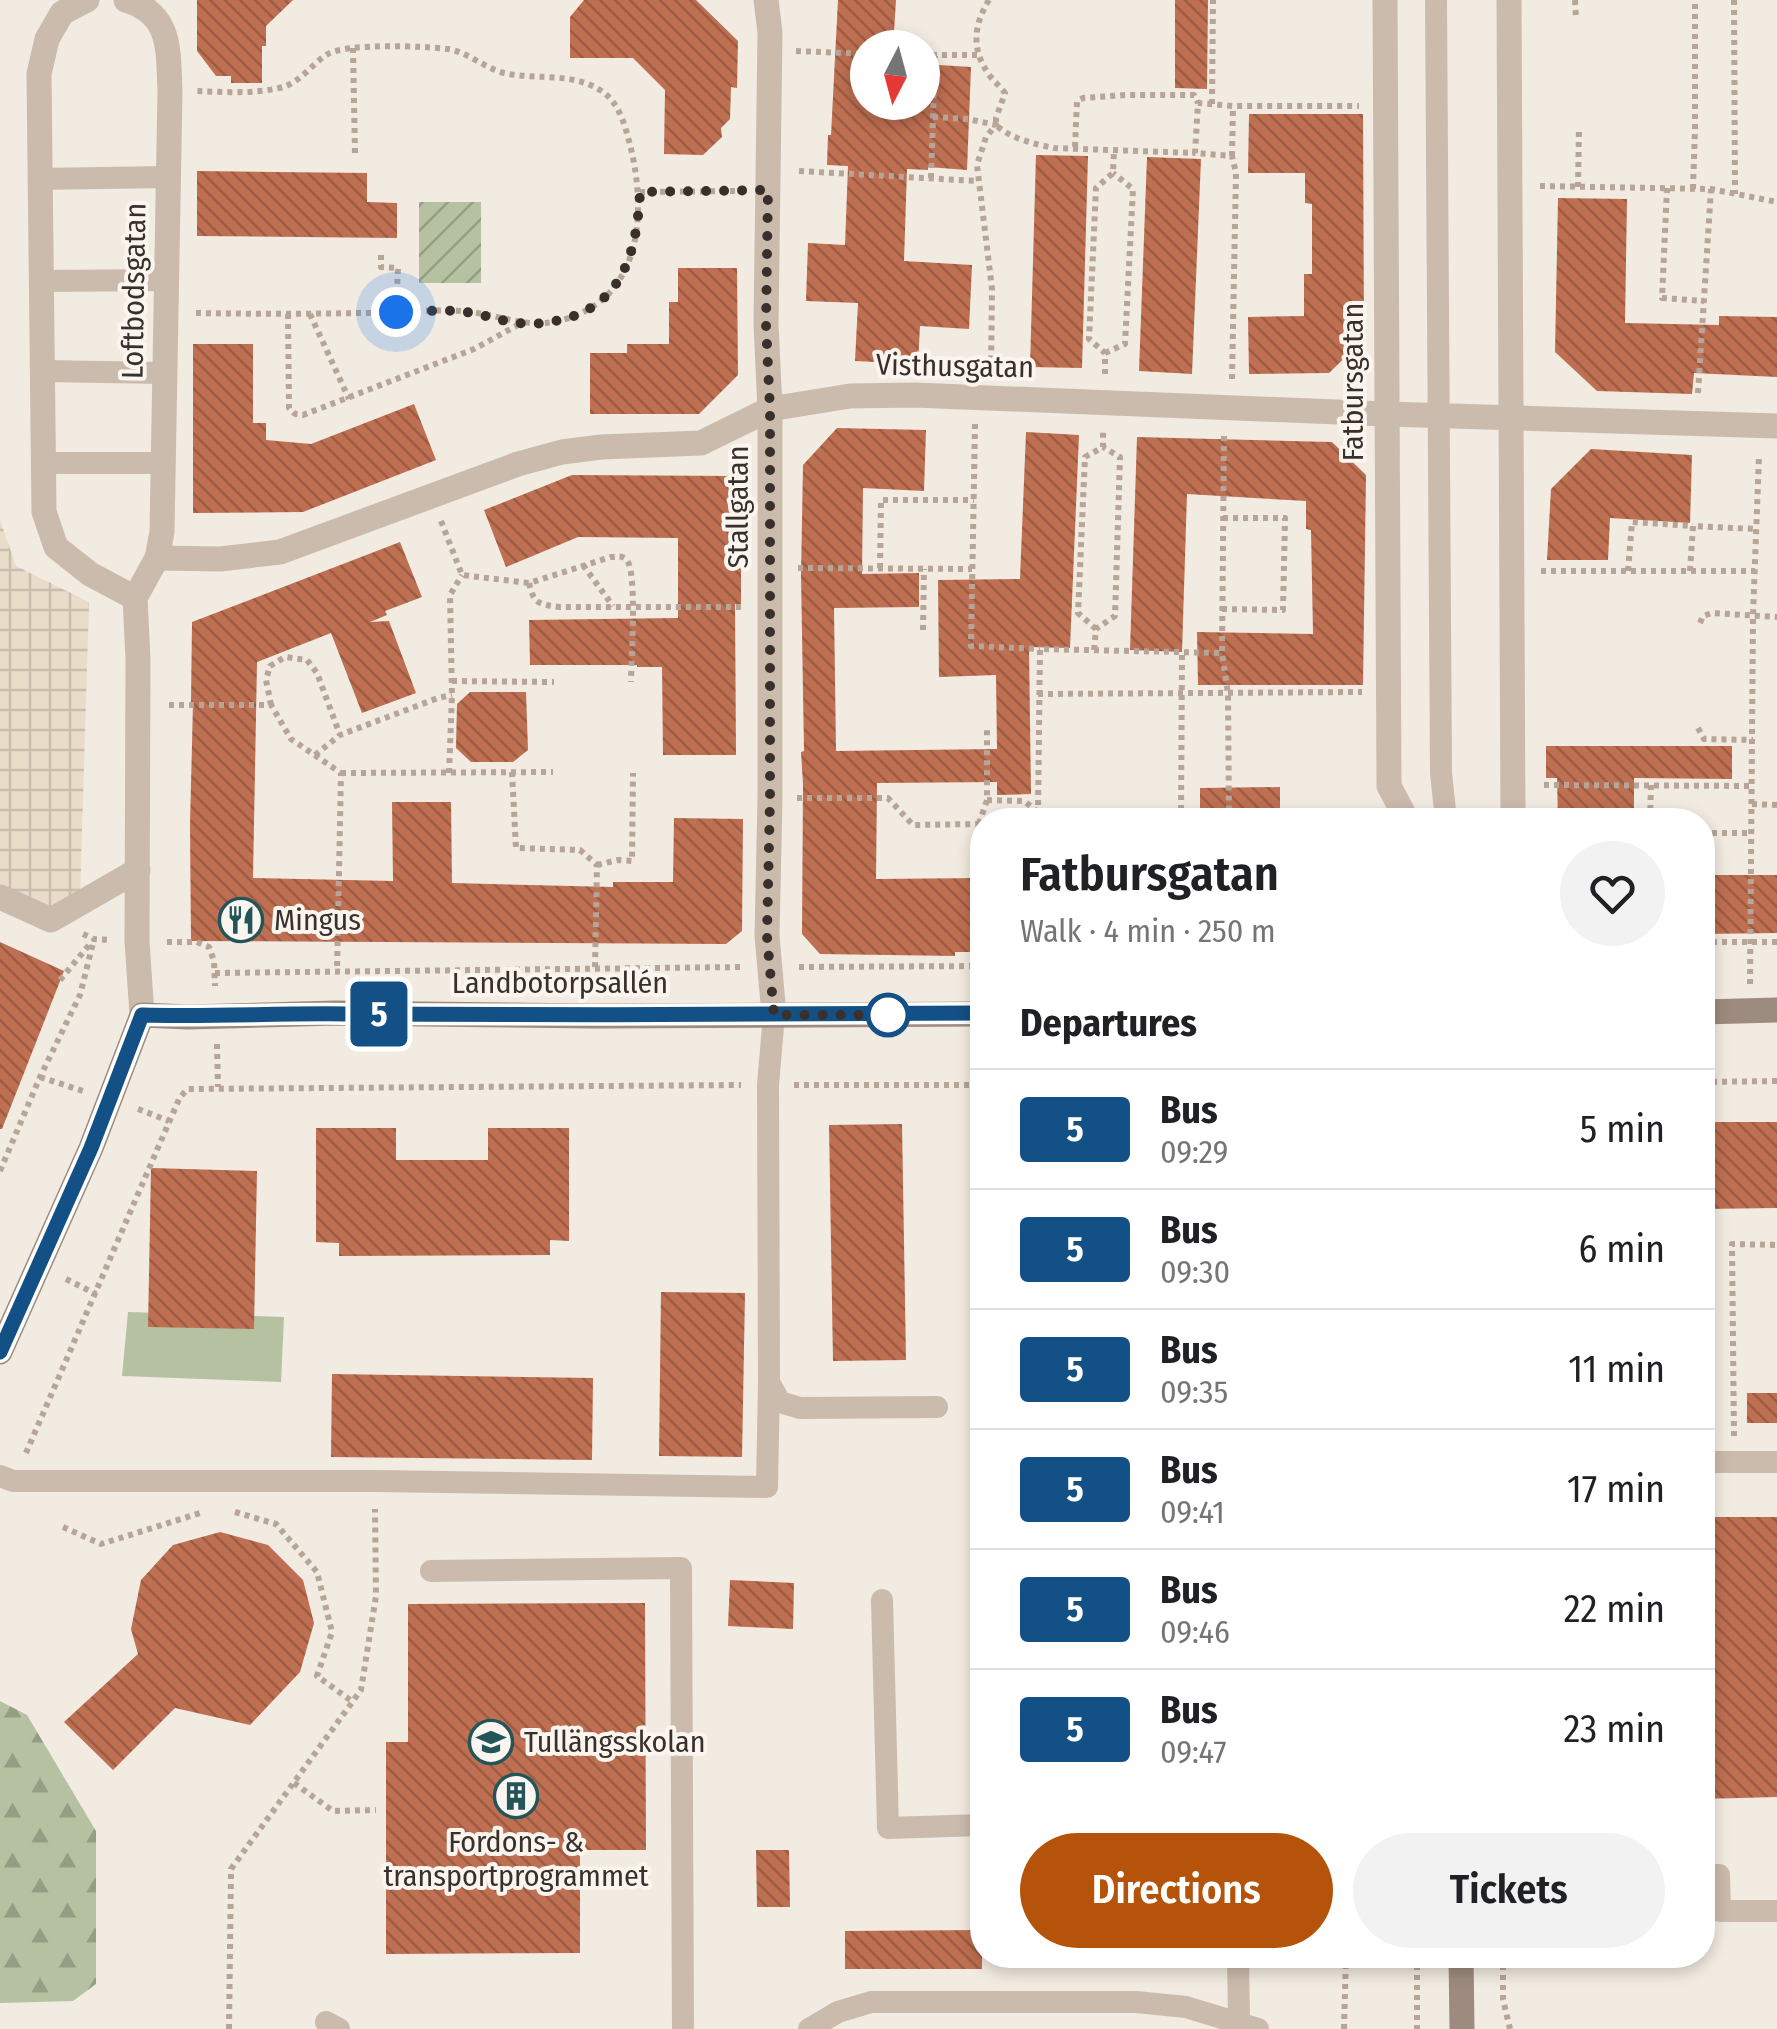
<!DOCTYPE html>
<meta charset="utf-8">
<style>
:root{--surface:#fff;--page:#f2f2f2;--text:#202124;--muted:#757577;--line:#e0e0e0;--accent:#b45309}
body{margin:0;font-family:"Fira Sans Condensed",sans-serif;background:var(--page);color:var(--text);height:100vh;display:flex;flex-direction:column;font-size:38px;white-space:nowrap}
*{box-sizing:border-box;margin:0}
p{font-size:32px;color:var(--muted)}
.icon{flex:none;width:55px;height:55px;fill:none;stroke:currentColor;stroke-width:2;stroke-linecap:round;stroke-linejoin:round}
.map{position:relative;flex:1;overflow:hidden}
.sheet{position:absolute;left:970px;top:808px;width:745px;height:1160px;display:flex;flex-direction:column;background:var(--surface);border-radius:40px;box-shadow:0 5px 15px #0003}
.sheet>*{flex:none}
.badge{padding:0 20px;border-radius:8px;font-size:35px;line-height:65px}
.needle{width:65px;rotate:186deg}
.fabs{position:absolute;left:850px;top:30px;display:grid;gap:20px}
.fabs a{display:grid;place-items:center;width:90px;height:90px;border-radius:50%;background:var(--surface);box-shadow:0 5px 15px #0003;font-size:50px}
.you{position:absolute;width:50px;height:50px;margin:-25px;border:8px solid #fff;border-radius:50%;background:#1a73e8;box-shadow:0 0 0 15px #1a73e833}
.map>.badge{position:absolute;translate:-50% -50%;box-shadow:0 0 0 5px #fff}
h2{padding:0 50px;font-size:38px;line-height:90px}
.round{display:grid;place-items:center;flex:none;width:105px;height:105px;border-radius:52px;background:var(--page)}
.overview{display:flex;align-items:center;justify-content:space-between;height:170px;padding:0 50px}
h1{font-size:48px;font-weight:600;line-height:75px}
.action{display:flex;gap:20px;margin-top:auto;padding:20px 50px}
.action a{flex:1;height:115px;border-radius:60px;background:var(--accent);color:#fff;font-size:40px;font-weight:600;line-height:115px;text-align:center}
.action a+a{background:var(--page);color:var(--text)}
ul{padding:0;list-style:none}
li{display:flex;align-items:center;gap:30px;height:120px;padding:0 50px;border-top:2px solid var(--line)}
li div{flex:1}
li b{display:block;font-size:38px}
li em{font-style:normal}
li .badge{min-width:110px;font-weight:700;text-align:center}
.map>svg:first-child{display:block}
.forest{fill:url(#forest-firs)}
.park{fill:#b6c1a2}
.garden{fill:url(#garden-furrows)}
.plaza{fill:url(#plaza-grid)}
.building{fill:url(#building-back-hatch)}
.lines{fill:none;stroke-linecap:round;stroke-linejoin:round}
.path{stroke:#b6a598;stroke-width:6;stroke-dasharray:5 5;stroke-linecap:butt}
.lane{stroke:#cabbad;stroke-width:22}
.street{stroke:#cabbad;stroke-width:25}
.secondary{stroke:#9e8b7f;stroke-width:25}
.line-casing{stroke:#fff;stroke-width:22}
.line{stroke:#135086;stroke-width:15}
.walk{stroke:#39302b;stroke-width:10;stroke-dasharray:0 18}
.stop-dot{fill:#fff;stroke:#135086;stroke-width:5}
.labels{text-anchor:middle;stroke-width:8;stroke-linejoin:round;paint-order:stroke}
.street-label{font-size:30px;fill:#39302b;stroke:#faf5ee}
.poi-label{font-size:30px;fill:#39302b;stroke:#faf5ee;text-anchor:start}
</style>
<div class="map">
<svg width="1777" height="2029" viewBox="0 0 1777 2029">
<defs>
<pattern id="forest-firs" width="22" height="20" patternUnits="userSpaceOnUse" patternTransform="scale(2.5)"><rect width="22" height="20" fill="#b6c1a2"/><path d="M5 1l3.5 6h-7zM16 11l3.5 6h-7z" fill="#959d84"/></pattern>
<pattern id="garden-furrows" width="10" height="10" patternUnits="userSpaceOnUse" patternTransform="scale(2.5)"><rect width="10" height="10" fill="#b6c1a2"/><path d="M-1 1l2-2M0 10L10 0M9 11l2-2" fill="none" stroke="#959d84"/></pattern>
<pattern id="plaza-grid" width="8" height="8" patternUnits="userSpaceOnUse" patternTransform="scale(2.5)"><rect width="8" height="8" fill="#e9dcc9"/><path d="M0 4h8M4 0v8" fill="none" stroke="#c9bdad"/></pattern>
<pattern id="building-back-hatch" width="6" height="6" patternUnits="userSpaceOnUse" patternTransform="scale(2.5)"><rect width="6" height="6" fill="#bf6f52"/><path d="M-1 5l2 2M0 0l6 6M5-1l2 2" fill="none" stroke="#9c5c44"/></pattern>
</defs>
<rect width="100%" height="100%" fill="#f2ebe1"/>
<path class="forest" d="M 0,1701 L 27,1715 L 96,1831 L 96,1984 L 73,2001 L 0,2003 Z"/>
<path class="park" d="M 128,1312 L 284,1317 L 281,1382 L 122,1376 Z"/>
<rect class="garden" x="419" y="202" width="62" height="81"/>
<path class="plaza" d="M 0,520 L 16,566 L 89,602 L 80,898 L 59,911 L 0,885 Z"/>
<g class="building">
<path d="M 197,0 L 293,0 L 266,26 L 266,46 L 262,46 L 262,83 L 231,83 L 231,76 L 216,76 L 197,51 Z"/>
<path d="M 584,0 L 696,0 L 738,41 L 737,88 L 731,87 L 730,119 L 721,128 L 722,137 L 703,155 L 664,154 L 665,90 L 633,58 L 570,58 L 570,17 Z"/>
<path d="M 838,0 L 896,0 L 893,48 L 868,48 L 868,102 L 922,102 L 922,64 L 971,67 L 967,170 L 928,167 L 928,170 L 907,169 L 904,261 L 972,265 L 969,329 L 920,326 L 918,364 L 855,361 L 858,303 L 806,301 L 808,243 L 845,245 L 848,166 L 827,165 L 828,135 L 831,135 Z"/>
<path d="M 1175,0 L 1208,0 L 1207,89 L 1175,88 Z"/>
<path d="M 1249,114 L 1363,114 L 1364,339 L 1329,373 L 1249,374 L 1248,317 L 1304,316 L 1304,274 L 1312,274 L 1312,204 L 1305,203 L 1305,173 L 1248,173 Z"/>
<path d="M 1036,155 L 1088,156 L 1082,368 L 1030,367 Z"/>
<path d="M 1147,157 L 1201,159 L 1192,374 L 1139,371 Z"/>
<path d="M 197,171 L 367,173 L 367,202 L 397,203 L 397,238 L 197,236 Z"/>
<path d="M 1558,198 L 1627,199 L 1625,323 L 1719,325 L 1719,316 L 1777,317 L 1777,377 L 1694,373 L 1692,394 L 1597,391 L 1555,352 Z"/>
<path d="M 678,268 L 737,268 L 738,375 L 699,414 L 590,414 L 590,353 L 627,353 L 627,344 L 669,344 L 669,302 L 678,302 Z"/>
<path d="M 193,344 L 253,344 L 253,423 L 266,423 L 266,440 L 311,444 L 414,404 L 436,460 L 303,512 L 193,513 Z"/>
<path d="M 837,428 L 926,430 L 924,491 L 863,488 L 862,574 L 919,573 L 919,607 L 834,608 L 836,751 L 997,749 L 996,675 L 939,677 L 938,580 L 1020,579 L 1026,432 L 1079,435 L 1070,648 L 1029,647 L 1031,794 L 997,795 L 997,782 L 877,783 L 876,879 L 982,878 L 982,952 L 955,952 L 955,956 L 820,954 L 802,934 L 803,784 L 801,752 L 804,751 L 801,575 L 803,465 Z"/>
<path d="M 1137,437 L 1332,442 L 1366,475 L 1363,685 L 1198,685 L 1197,632 L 1313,634 L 1311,530 L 1306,529 L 1306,501 L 1187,494 L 1182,652 L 1130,650 Z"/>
<path d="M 1591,449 L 1692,455 L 1690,523 L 1610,518 L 1608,560 L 1547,560 L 1551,489 Z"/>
<path d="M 572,475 L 735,476 L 735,499 L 741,499 L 741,604 L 735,604 L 736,755 L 663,755 L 662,667 L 637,667 L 637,665 L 530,665 L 529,620 L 678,618 L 678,538 L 578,537 L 506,567 L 484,510 Z"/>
<path d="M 400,542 L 422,597 L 385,611 L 387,615 L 370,622 L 389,621 L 416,693 L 362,713 L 331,633 L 257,662 L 253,878 L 393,881 L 392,802 L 451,802 L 452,883 L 613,887 L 613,882 L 673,882 L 674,818 L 743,819 L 742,931 L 726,944 L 191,941 L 190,825 L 193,703 L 191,703 L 192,622 Z"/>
<path d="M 470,692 L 526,692 L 528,750 L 513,762 L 471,762 L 456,748 L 457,704 Z"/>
<path d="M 1546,746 L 1732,746 L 1732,779 L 1634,778 L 1634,820 L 1558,820 L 1557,778 L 1546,778 Z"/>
<path d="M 1280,787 L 1280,816 L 1200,817 L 1200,788 Z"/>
<path d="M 1702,875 L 1777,875 L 1777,933 L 1702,934 Z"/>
<path d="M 0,942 L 64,971 L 2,1129 L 0,1129 Z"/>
<path d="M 1702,1122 L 1777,1122 L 1777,1208 L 1702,1209 Z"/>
<path d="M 902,1124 L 906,1360 L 833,1361 L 829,1125 Z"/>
<path d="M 316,1128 L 396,1128 L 396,1160 L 488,1160 L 488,1128 L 569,1128 L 569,1241 L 550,1240 L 550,1255 L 339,1256 L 339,1243 L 316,1242 Z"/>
<path d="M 151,1168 L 257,1171 L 254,1329 L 148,1327 Z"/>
<path d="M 661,1292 L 745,1293 L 742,1457 L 659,1456 Z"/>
<path d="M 332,1374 L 593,1378 L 592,1460 L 331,1457 Z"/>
<rect x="1747" y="1393" width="30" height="30"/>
<path d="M 1702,1517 L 1777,1517 L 1777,1797 L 1702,1799 Z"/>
<path d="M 220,1532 L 268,1545 L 303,1580 L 314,1623 L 300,1672 L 250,1725 L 175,1708 L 113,1770 L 64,1722 L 138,1654 L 131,1629 L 141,1580 L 173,1545 Z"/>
<path d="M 730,1580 L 794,1583 L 793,1629 L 728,1626 Z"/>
<path d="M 645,1603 L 646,1850 L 580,1850 L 580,1953 L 386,1954 L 386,1742 L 408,1742 L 408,1604 Z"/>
<path d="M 756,1850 L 789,1850 L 790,1907 L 757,1907 Z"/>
<path d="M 982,1930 L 982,1969 L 845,1969 L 845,1931 Z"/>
</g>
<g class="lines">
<g class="path">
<path d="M 989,0 C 974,24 971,49 988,73 C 992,80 1000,86 1005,93 L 996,118 L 996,125 C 1011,139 1035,144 1054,148 L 1195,153"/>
<path d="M 1575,0 L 1576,19"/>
<path d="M 1734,0 L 1735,194"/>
<path d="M 353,48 L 355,154"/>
<path d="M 796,51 L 868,54"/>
<path d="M 922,55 L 977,55"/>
<path d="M 1212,104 L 1213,0"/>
<path d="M 933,117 L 968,119 L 996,125 L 986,137 L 977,165 L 992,289 L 991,372"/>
<path d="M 1075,147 L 1077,101 L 1083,98 L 1126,95 L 1194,95 L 1198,103"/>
<path d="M 1232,156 L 1233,106"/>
<path d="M 799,171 L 977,181"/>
<path d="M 931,178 L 935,56"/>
<path d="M 1540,186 L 1711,189 L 1777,202"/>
<path d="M 1578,187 L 1579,128"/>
<path d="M 1667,188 L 1662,298 L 1704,301"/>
<path d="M 1693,189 L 1695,128 L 1695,0"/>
<path d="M 640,192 L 738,191"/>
<path d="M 381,255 L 381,267 L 398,268 L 396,312"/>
<path d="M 196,313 C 251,314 307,314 362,313 C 395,313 428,309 461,311 C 506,314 531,335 579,314 C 646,285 645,200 629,141 C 624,122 618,101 600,90 C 572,72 535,80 504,73 C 484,68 468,52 448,49 C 425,46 347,43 328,54 C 311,64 300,84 279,88 C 253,94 223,92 196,91"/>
<path d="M 288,314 L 289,408 L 295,414 L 303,415 L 474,349 L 518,325"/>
<path d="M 310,314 L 349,399"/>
<path d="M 1105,353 L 1125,344 L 1133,189 L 1113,173"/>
<path d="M 1105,374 L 1105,353 L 1089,339 L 1096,188 L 1113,173 L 1114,150"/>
<path d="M 1232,379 L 1236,173 L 1232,156 L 1195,153 L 1198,103 L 1233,106 L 1359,106"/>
<path d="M 1698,393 L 1711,189"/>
<path d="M 975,424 L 971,646 L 1040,649"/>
<path d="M 1224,436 L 1222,653 L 1228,694 L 1229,820"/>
<path d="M 441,521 L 462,575 L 529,583 L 611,557 C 617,557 621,555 626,559 C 638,570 631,662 631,682"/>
<path d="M 583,565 L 613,606"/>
<path d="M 798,568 L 972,569"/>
<path d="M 880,568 L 881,500 L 974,500"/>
<path d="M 1541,571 L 1755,571"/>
<path d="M 1628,571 L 1632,522 L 1693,526"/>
<path d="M 1690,571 L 1693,526 L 1756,529"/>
<path d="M 529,583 C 534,605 539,604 559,607 L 744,607"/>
<path d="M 1222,609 L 1283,610 L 1285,518 L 1223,518"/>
<path d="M 1700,623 L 1703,616 L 1712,613 L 1777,617"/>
<path d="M 1096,629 L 1078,613 L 1085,457 L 1103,447 L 1103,431"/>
<path d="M 923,630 L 924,569"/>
<path d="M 1094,650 L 1096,629 L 1115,616 L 1120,457 L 1103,447"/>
<path d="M 452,681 L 554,682"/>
<path d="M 1038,694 L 1362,692"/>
<path d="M 169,705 L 271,705 L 291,739 L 341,773 L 337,971"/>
<path d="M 271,705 L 266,680 L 270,666 L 285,657 L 307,660 L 317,673 L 340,735"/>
<path d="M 1698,728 L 1704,739 L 1753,740"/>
<path d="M 315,755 L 340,735 L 438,698 L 452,695"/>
<path d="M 512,772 L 516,848 L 580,850 L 597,865 L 595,969"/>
<path d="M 341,773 L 553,772"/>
<path d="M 449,773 L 452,695 L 450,595 L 462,575"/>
<path d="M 1544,785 L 1753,786"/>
<path d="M 797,798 L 888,798 L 913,825 L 979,824 L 982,827"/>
<path d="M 987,800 L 1024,801 L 1038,812 L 1034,820"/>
<path d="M 1752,804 L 1777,805"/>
<path d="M 1181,812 L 1038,812 L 1040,649 L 1222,653"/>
<path d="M 1181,820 L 1182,652"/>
<path d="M 1650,820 L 1651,785"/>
<path d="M 979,824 L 987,800 L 987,727"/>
<path d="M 1702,833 L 1752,833"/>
<path d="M 597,865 L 618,860 L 632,861 L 633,773"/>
<path d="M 83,934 L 94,939 L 110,940"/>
<path d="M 167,942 L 197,942 L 209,947 L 214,961 L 215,986"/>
<path d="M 1702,942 L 1777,942"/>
<path d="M 799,967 L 982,966"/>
<path d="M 215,973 L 741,967"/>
<path d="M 60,980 L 90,944"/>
<path d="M 1750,984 L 1753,615 L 1759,456"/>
<path d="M 217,1044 L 218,1087"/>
<path d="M 40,1077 L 83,1091"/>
<path d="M 1702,1082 L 1777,1081"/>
<path d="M 794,1085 L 982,1085"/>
<path d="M 979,1085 L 982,1195"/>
<path d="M 138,1109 L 169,1121"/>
<path d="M 0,1171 L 40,1077 L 80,995 L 94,939"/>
<path d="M 66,1279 L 96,1294"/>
<path d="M 1734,1436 L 1732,1244 L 1777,1245"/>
<path d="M 26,1453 L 173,1113 L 180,1097 L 188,1089 L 741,1085"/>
<path d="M 235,1512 L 276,1524 L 317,1572 L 332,1632 L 317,1676 L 353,1702"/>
<path d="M 63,1527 L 101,1544 L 200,1513"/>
<path d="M 294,1783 L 333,1811 L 376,1810"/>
<path d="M 1417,1955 L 1417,2029"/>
<path d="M 1503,1955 L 1503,1999 L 1510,2029"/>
<path d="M 229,2029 L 231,1869 L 361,1690 L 376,1596 L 375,1509"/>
<path d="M 1344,2029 L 1346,1955"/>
</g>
<g class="lane">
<path d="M 1436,0 L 1441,773 L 1446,820"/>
<path d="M 39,179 L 168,177"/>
<path d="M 40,281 L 167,280"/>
<path d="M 41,371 L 165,373"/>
<path d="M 43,463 L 163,463"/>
<path d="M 774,1015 L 768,1085 L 769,1382 L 780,1402 L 800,1408 L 937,1407"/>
<path d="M 1702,1462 L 1777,1462"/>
<path d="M 0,1476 L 13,1481 L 375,1481 L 767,1487 L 769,1382"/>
<path d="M 431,1571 L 681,1568 L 683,2029"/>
<path d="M 882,1600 L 888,1828 L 982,1825"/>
<path d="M 1702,1875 L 1719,1875 L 1720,1911 L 1777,1911"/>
<path d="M 1238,1955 L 1239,2022"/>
<path d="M 326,2022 L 339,2029"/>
<path d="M 809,2029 L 838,2012 L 871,2002 L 1136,2002 L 1186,2007 L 1258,2029"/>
</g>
<g class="street">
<path d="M 87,0 L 62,13 L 47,39 L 39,74 L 44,512 L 56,547 L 90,574 L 135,598"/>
<path d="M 126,0 C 172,14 168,50 170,91 L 162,532 L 157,558 L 135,598 L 138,659 L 137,941 L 142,1015"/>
<path d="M 766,0 L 770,32 L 766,324 L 770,409 L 770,798 L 767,936 L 774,1015"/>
<path d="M 1385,0 L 1389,786 L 1407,820"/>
<path d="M 1509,0 L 1513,820"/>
<path d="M 157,558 L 220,559 L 280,552 L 518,464 L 562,452 L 601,447 L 701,443 L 770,409 L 850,396 L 914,395 L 1386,414 L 1777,426"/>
<path d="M 0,897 L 51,920 L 138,870"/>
</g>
<g class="secondary">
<path d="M 1702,1012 L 1777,1010"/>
<path d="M 0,1352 L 91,1148 L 142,1015 L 188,1017 L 336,1013 L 595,1016 L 982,1014"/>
<path d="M 1461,1955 L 1462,2029"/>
</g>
</g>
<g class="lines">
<defs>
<path id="line" d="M 0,1352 L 91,1148 L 142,1015 C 210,1017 278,1013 346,1014 C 558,1015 770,1015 982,1013"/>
</defs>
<use href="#line" class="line-casing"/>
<use href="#line" class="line"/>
<path class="walk" d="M 396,312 C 419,312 443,309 465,312 C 483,314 500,321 518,323 C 533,325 549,323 564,319 C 625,303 637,248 640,192 L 768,190 L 766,324 L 770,409 L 770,798 L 767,936 L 774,1015 L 888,1015"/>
</g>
<defs>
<symbol id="restaurant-ring" viewBox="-11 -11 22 22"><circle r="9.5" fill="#faf5ee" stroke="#235459" stroke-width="1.5"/><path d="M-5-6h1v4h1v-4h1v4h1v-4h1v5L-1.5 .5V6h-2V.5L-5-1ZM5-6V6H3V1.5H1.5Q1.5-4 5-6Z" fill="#235459"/></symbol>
<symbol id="school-ring" viewBox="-11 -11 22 22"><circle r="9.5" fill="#faf5ee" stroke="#235459" stroke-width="1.5"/><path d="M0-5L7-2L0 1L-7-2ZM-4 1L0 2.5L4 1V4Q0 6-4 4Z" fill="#235459"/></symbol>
<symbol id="building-ring" viewBox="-11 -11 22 22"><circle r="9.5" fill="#faf5ee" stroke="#235459" stroke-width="1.5"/><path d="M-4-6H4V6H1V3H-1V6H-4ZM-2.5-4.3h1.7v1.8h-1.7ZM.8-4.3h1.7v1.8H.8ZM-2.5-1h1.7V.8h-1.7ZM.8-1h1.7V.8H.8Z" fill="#235459"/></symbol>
</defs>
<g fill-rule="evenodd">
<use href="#restaurant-ring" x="216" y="895" width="50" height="50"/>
<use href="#school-ring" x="466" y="1717" width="50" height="50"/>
<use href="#building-ring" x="491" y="1771" width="50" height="50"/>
</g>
<circle class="stop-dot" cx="888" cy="1015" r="20"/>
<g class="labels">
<g class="street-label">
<text transform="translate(134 291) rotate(-89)" y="10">Loftbodsgatan</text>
<text transform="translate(955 366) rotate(1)" y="10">Visthusgatan</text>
<text transform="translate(1353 382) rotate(-90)" y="10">Fatbursgatan</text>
<text transform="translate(738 507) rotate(-90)" y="10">Stallgatan</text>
<text x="560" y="993">Landbotorpsallén</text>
</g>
<g class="poi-label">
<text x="274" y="930">Mingus</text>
<text x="524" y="1752">Tullängsskolan</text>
<text x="516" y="1852" text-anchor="middle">Fordons- &amp;<tspan x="516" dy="34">transportprogrammet</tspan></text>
</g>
</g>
</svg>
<div class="fabs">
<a><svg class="needle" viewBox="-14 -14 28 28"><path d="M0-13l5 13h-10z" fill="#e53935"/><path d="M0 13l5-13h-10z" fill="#757577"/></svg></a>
</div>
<div class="you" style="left:396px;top:312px"></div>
<b class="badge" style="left:379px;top:1014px;background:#135086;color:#fff">5</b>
<section class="sheet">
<div class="overview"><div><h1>Fatbursgatan</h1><p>Walk · 4 min · 250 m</p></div><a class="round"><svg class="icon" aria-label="heart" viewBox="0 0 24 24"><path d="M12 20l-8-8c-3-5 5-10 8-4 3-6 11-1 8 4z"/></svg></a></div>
<h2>Departures</h2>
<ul>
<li><span class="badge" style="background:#135086;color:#fff">5</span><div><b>Bus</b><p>09:29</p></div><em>5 min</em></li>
<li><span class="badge" style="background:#135086;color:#fff">5</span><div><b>Bus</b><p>09:30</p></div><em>6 min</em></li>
<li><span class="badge" style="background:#135086;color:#fff">5</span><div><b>Bus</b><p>09:35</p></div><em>11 min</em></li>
<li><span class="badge" style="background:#135086;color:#fff">5</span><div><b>Bus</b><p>09:41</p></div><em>17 min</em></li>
<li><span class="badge" style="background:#135086;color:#fff">5</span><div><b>Bus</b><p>09:46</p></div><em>22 min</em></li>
<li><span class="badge" style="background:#135086;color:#fff">5</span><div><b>Bus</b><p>09:47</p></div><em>23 min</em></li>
</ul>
<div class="action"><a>Directions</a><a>Tickets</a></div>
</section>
</div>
